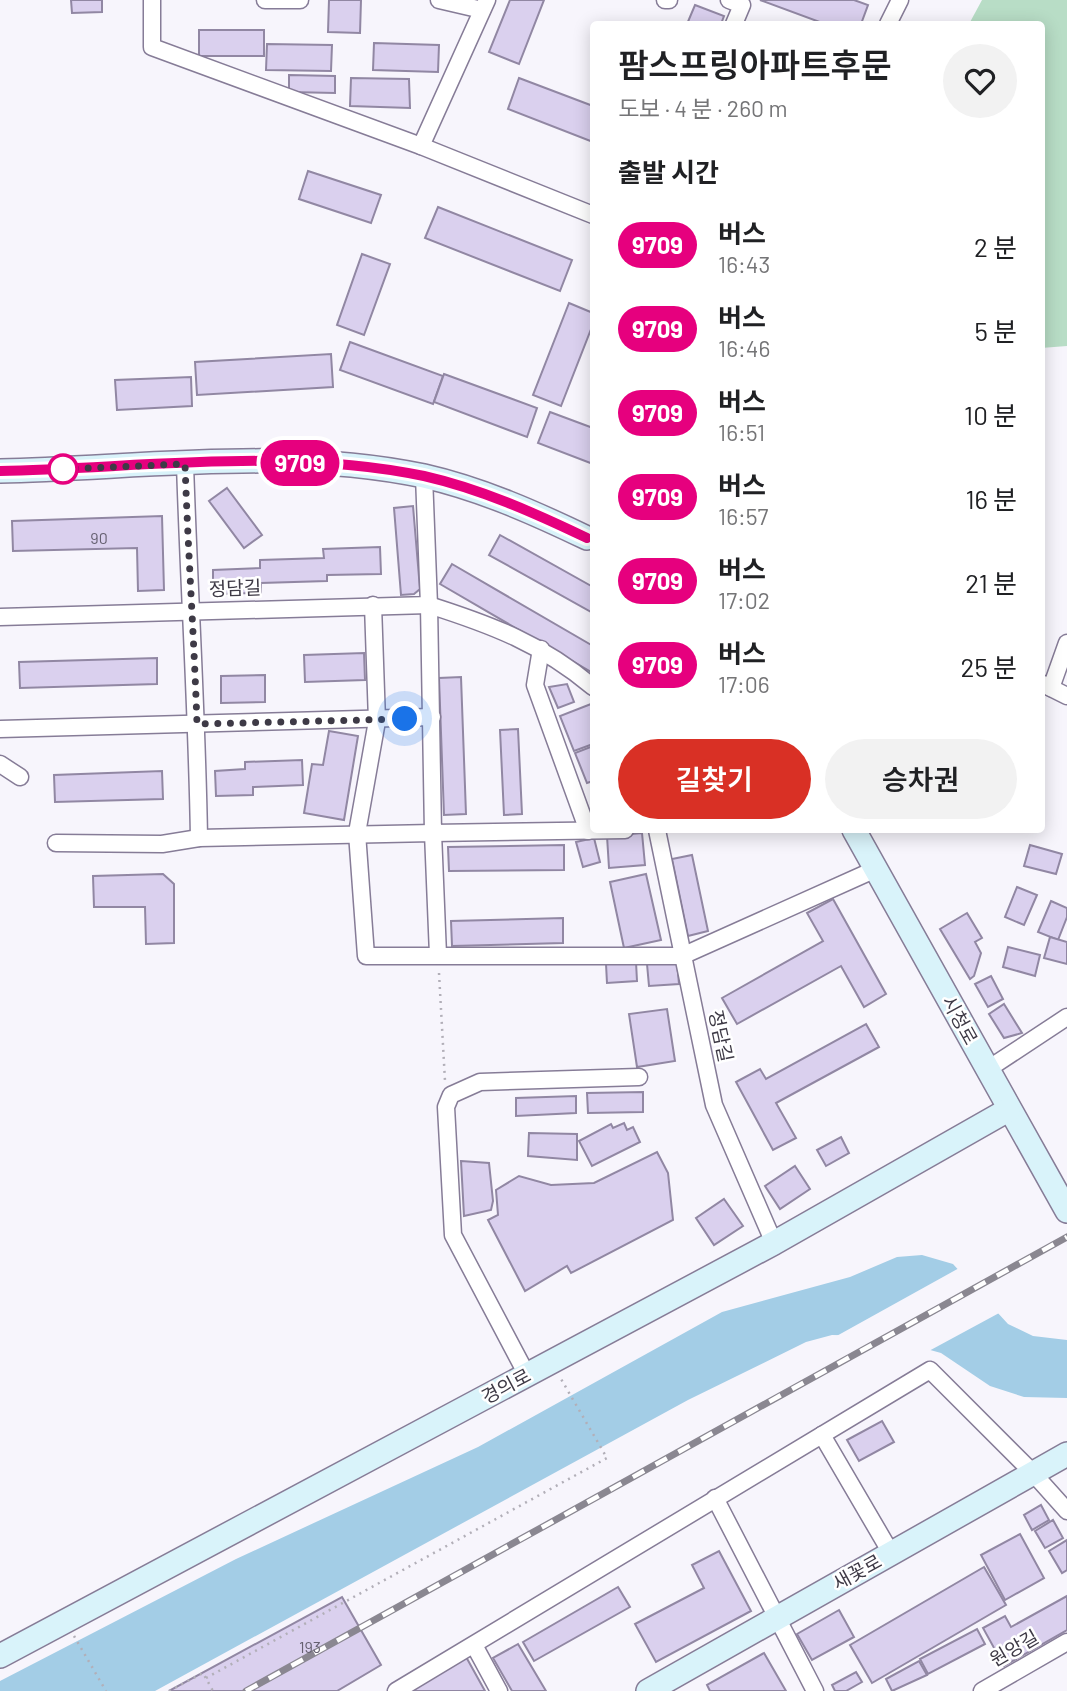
<!DOCTYPE html>
<html lang="ko">
<meta charset="utf-8">
<style>
:root{--surface:#fff;--page:#f2f2f2;--text:#202124;--muted:#757577;--accent:#d93025}
body{margin:0;font-family:Barlow,"Noto Sans KR",sans-serif;background:var(--page);color:var(--text);height:100vh;display:flex;flex-direction:column;font-size:26px;white-space:nowrap}
*{box-sizing:border-box;margin:0}
p{font-size:23px;color:var(--muted)}
.icon{flex:none;width:38px;height:38px;fill:none;stroke:currentColor;stroke-width:2;stroke-linecap:round;stroke-linejoin:round}
.map{position:relative;flex:1;overflow:hidden}
.panel{position:absolute;left:590px;top:21px;width:455px;height:812px;display:flex;flex-direction:column;background:var(--surface);border-radius:7px;box-shadow:0 4px 18px #0003}
.panel>*{flex:none}
.badge{padding:0 14px;border-radius:23px;font-size:24px;line-height:46px}
.you{position:absolute;width:35px;height:35px;margin:-18px;border:5px solid #fff;border-radius:50%;background:#1a73e8;box-shadow:0 0 0 10px #1a73e833}
.map>.badge{position:absolute;translate:-50% -50%;box-shadow:0 0 0 4px #fff}
h2{padding:0 28px;font-size:26px;line-height:63px}
.round{display:grid;place-items:center;flex:none;width:74px;height:74px;border-radius:37px;background:var(--page)}
.summary{display:flex;align-items:center;justify-content:space-between;height:119px;padding:0 28px}
h1{font-size:33px;font-weight:600;line-height:52px}
.button{display:flex;gap:14px;margin-top:auto;padding:14px 28px}
.button a{flex:1;height:80px;border-radius:42px;background:var(--accent);color:#fff;font-size:28px;font-weight:600;line-height:80px;text-align:center}
.button a+a{background:var(--page);color:var(--text)}
ul{padding:0;list-style:none}
li{display:flex;align-items:center;gap:21px;height:84px;padding:0 28px}
li div{flex:1}
li b{display:block;font-size:26px}
li em{font-style:normal}
li .badge{min-width:77px;font-weight:700;text-align:center}
.map>svg:first-child{display:block}
.green{fill:#b8ddc6}
.water{fill:#a3cde6}
.pier{fill:#f7f5fc}
.building{fill:#dad0ee;stroke:#9187a3;stroke-width:2}
.lines{fill:none;stroke-linecap:round;stroke-linejoin:round}
.street-casing{stroke:#867c97;stroke-width:19}
.secondary-casing{stroke:#867c97;stroke-width:26}
.path{stroke:#b2afb8;stroke-width:2.5;stroke-dasharray:2 5;stroke-linecap:butt}
.street{stroke:#fff;stroke-width:16}
.secondary{stroke:#d9f3fa;stroke-width:23}
.rail-casing{stroke:#8a8791;stroke-width:7}
.rail{stroke:#fff;stroke-width:4.5;stroke-dasharray:13;stroke-linecap:butt}
.line-casing{stroke:#fff;stroke-width:16}
.line{stroke:#e6007e;stroke-width:10}
.walk{stroke:#3e3a46;stroke-width:7;stroke-dasharray:0 12.6}
.stop-dot{fill:#fff;stroke:#e6007e;stroke-width:3.5}
.labels{text-anchor:middle;stroke-width:5;stroke-linejoin:round;paint-order:stroke}
.number-label{font-size:16px;fill:#656070}
.street-label{font-size:19px;fill:#3e3a46;stroke:#fff}
</style>
<div class="map">
<svg width="1067" height="1691" viewBox="0 0 1067 1691">
<rect width="100%" height="100%" fill="#f7f5fc"/>
<path class="green" d="M 982,0 L 1067,0 L 1067,346 L 1041,348 L 1041,24 L 969,24 Z"/>
<path class="water" d="M 922,1255 L 953,1264 L 1008,1324 L 1033,1336 L 1067,1340 L 1067,1398 L 1024,1397 L 990,1386 L 941,1353 L 880,1336 L 832,1335 L 806,1342 L 688,1400 L 155,1691 L 0,1691 L 0,1681 L 236,1559 L 478,1447 L 722,1312 L 850,1277 L 897,1257 Z"/>
<path class="pier" d="M 961,1267 L 1001,1312 L 927,1352 L 879,1340 L 833,1338 Z"/>
<g class="building">
<path d="M 71,0 L 102,0 L 102,12 L 72,13 Z"/>
<path d="M 329,0 L 361,0 L 360,33 L 328,32 Z"/>
<path d="M 510,0 L 544,0 L 519,64 L 489,52 Z"/>
<path d="M 760,0 L 854,0 L 868,5 L 861,24 L 825,24 Z"/>
<path d="M 695,5 L 724,16 L 721,24 L 687,24 Z"/>
<rect x="199" y="30" width="65" height="26"/>
<path d="M 374,43 L 439,45 L 438,72 L 373,70 Z"/>
<path d="M 267,44 L 332,45 L 331,71 L 266,70 Z"/>
<path d="M 289,75 L 335,76 L 335,93 L 289,92 Z"/>
<path d="M 351,78 L 409,79 L 410,108 L 350,106 Z"/>
<path d="M 519,78 L 593,106 L 593,142 L 508,109 Z"/>
<path d="M 308,171 L 381,195 L 371,223 L 299,199 Z"/>
<path d="M 438,207 L 572,260 L 560,291 L 425,238 Z"/>
<path d="M 362,254 L 390,264 L 364,335 L 337,325 Z"/>
<path d="M 569,303 L 593,313 L 593,324 L 561,406 L 533,395 Z"/>
<path d="M 350,342 L 443,376 L 433,404 L 340,370 Z"/>
<path d="M 331,354 L 333,387 L 197,395 L 195,362 Z"/>
<path d="M 444,374 L 537,408 L 527,437 L 434,402 Z"/>
<path d="M 191,377 L 192,406 L 117,410 L 115,380 Z"/>
<path d="M 550,412 L 593,428 L 593,464 L 538,443 Z"/>
<path d="M 227,488 L 262,535 L 244,548 L 209,501 Z"/>
<path d="M 413,506 L 420,589 L 414,594 L 401,595 L 394,508 Z"/>
<path d="M 162,516 L 164,590 L 138,591 L 137,548 L 13,551 L 12,521 Z"/>
<path d="M 500,535 L 593,587 L 593,613 L 489,555 Z"/>
<path d="M 380,547 L 381,574 L 327,575 L 327,581 L 261,583 L 261,593 L 213,594 L 213,570 L 260,568 L 260,560 L 324,558 L 323,549 Z"/>
<path d="M 452,564 L 593,646 L 593,673 L 440,584 Z"/>
<path d="M 364,653 L 365,680 L 305,682 L 304,655 Z"/>
<path d="M 157,658 L 157,684 L 20,688 L 19,662 Z"/>
<path d="M 265,675 L 265,702 L 221,703 L 221,676 Z"/>
<path d="M 461,677 L 466,814 L 444,815 L 439,678 Z"/>
<path d="M 567,684 L 574,702 L 558,708 L 549,687 Z"/>
<path d="M 591,704 L 593,744 L 574,751 L 560,716 Z"/>
<path d="M 518,729 L 522,814 L 504,815 L 500,730 Z"/>
<path d="M 329,731 L 358,736 L 344,820 L 304,813 L 312,764 L 323,765 Z"/>
<path d="M 593,746 L 593,781 L 587,783 L 575,753 Z"/>
<path d="M 302,760 L 303,785 L 253,787 L 253,795 L 216,796 L 215,771 L 245,769 L 245,762 Z"/>
<path d="M 162,771 L 163,799 L 55,802 L 54,775 Z"/>
<path d="M 642,833 L 645,865 L 609,868 L 607,836 Z"/>
<path d="M 594,838 L 600,862 L 583,867 L 576,842 Z"/>
<path d="M 564,845 L 564,870 L 449,871 L 448,847 Z"/>
<path d="M 1030,845 L 1062,854 L 1056,874 L 1024,866 Z"/>
<path d="M 692,855 L 708,931 L 688,936 L 672,859 Z"/>
<path d="M 163,874 L 174,884 L 174,943 L 146,944 L 145,907 L 94,907 L 93,876 Z"/>
<path d="M 646,874 L 661,940 L 624,948 L 610,882 Z"/>
<path d="M 1017,887 L 1037,895 L 1024,925 L 1005,917 Z"/>
<path d="M 833,899 L 886,994 L 864,1007 L 841,966 L 737,1024 L 722,998 L 823,941 L 807,913 Z"/>
<path d="M 1051,901 L 1067,908 L 1067,917 L 1058,940 L 1038,932 Z"/>
<path d="M 967,913 L 982,938 L 975,942 L 981,953 L 974,976 L 970,979 L 940,929 Z"/>
<path d="M 563,918 L 563,943 L 452,946 L 451,921 Z"/>
<path d="M 1050,937 L 1067,942 L 1067,964 L 1044,958 Z"/>
<path d="M 1008,947 L 1040,955 L 1035,976 L 1003,967 Z"/>
<path d="M 636,962 L 637,981 L 607,983 L 606,964 Z"/>
<path d="M 677,962 L 679,984 L 649,986 L 647,964 Z"/>
<path d="M 991,976 L 1003,999 L 988,1007 L 975,984 Z"/>
<path d="M 1004,1004 L 1022,1033 L 1004,1038 L 989,1014 Z"/>
<path d="M 667,1009 L 675,1061 L 637,1067 L 629,1014 Z"/>
<path d="M 866,1024 L 879,1047 L 776,1103 L 796,1138 L 773,1150 L 736,1082 L 760,1069 L 766,1079 Z"/>
<path d="M 643,1092 L 643,1112 L 588,1113 L 587,1093 Z"/>
<path d="M 576,1096 L 576,1113 L 516,1116 L 516,1098 Z"/>
<path d="M 624,1123 L 627,1130 L 633,1127 L 640,1142 L 592,1166 L 579,1141 L 611,1124 L 613,1128 Z"/>
<path d="M 529,1133 L 577,1134 L 577,1160 L 528,1156 Z"/>
<path d="M 841,1137 L 849,1153 L 826,1166 L 817,1150 Z"/>
<path d="M 657,1152 L 668,1173 L 673,1220 L 571,1273 L 567,1266 L 525,1291 L 488,1220 L 498,1215 L 496,1190 L 519,1176 L 551,1185 L 594,1183 Z"/>
<path d="M 461,1161 L 489,1163 L 493,1201 L 491,1210 L 464,1216 Z"/>
<path d="M 795,1166 L 810,1189 L 780,1209 L 765,1186 Z"/>
<path d="M 724,1199 L 743,1226 L 714,1245 L 696,1218 Z"/>
<path d="M 882,1421 L 894,1442 L 859,1461 L 847,1440 Z"/>
<path d="M 1041,1505 L 1049,1520 L 1032,1530 L 1024,1515 Z"/>
<path d="M 1053,1520 L 1063,1538 L 1045,1548 L 1035,1531 Z"/>
<path d="M 1020,1534 L 1044,1578 L 1005,1600 L 981,1555 Z"/>
<path d="M 1067,1540 L 1067,1570 L 1062,1573 L 1049,1551 Z"/>
<path d="M 719,1551 L 751,1611 L 656,1662 L 635,1624 L 704,1588 L 692,1565 Z"/>
<path d="M 984,1567 L 1006,1605 L 872,1683 L 850,1645 Z"/>
<path d="M 618,1587 L 630,1607 L 534,1661 L 523,1642 Z"/>
<path d="M 1067,1596 L 1067,1630 L 1004,1666 L 983,1628 L 1005,1616 L 1011,1627 Z"/>
<path d="M 342,1597 L 381,1665 L 337,1691 L 169,1691 Z"/>
<path d="M 839,1610 L 854,1637 L 812,1660 L 797,1634 Z"/>
<path d="M 977,1629 L 985,1644 L 928,1674 L 920,1659 Z"/>
<path d="M 518,1644 L 546,1691 L 512,1691 L 493,1658 Z"/>
<path d="M 764,1653 L 786,1691 L 710,1691 L 707,1685 Z"/>
<path d="M 465,1655 L 485,1691 L 405,1691 Z"/>
<path d="M 919,1661 L 927,1675 L 892,1691 L 886,1679 Z"/>
<path d="M 856,1672 L 862,1682 L 846,1691 L 835,1691 L 832,1685 Z"/>
</g>
<g class="lines">
<defs>
<g id="street">
<path d="M 152,0 L 152,47 L 421,146 L 593,215"/>
<path d="M 265,0 L 300,0"/>
<path d="M 439,0 L 482,10"/>
<path d="M 665,0 L 669,0"/>
<path d="M 729,0 L 742,5 L 734,24"/>
<path d="M 888,24 L 900,0"/>
<path d="M 421,146 L 487,0"/>
<path d="M 185,464 C 189,589 197,713 199,838"/>
<path d="M 373,605 L 377,721 L 357,833 L 366,956 L 682,956 L 876,869"/>
<path d="M 0,617 L 429,605 L 424,476"/>
<path d="M 541,649 L 535,685 L 588,831"/>
<path d="M 1043,684 L 1067,696"/>
<path d="M 593,687 C 542,644 492,625 429,605 L 433,833 L 625,830"/>
<path d="M 1051,688 L 1067,643"/>
<path d="M 0,729 L 432,717"/>
<path d="M 0,764 L 20,777"/>
<path d="M 657,830 L 714,1105 L 774,1243"/>
<path d="M 56,843 L 162,844 L 199,838 L 433,833 L 438,955"/>
<path d="M 988,1069 L 1067,1017"/>
<path d="M 527,1375 L 453,1235 L 446,1107 L 451,1095 L 480,1082 L 639,1077"/>
<path d="M 822,1435 L 891,1553"/>
<path d="M 715,1498 L 815,1691"/>
<path d="M 474,1645 L 499,1691"/>
<path d="M 396,1691 L 930,1370 L 1033,1473 L 1067,1511"/>
<path d="M 982,1691 L 1067,1642"/>
</g>
<g id="secondary">
<path d="M 0,471 C 138,468 288,447 424,476 C 481,489 535,513 587,538"/>
<path d="M 854,830 L 1067,1211"/>
<path d="M 0,1656 L 774,1243 L 1008,1110"/>
<path d="M 648,1691 L 1067,1454"/>
</g>
</defs>
<use href="#street" class="street-casing"/>
<use href="#secondary" class="secondary-casing"/>
<g class="path">
<path d="M 439,973 L 445,1081"/>
<path d="M 74,1636 L 106,1691"/>
<path d="M 206,1678 L 607,1458 L 561,1379"/>
<path d="M 169,1691 L 203,1673 L 213,1691"/>
</g>
<use href="#street" class="street"/>
<use href="#secondary" class="secondary"/>
<defs>
<path id="rail" d="M 246,1691 L 1067,1237"/>
</defs>
<use href="#rail" class="rail-casing"/>
<use href="#rail" class="rail"/>
</g>
<g class="lines">
<defs>
<path id="line" d="M 0,471 C 140,468 286,447 424,476 C 481,489 535,513 587,538"/>
</defs>
<use href="#line" class="line-casing"/>
<use href="#line" class="line"/>
<path class="walk" d="M 63,469 L 185,464 C 188,551 194,637 197,724 L 405,719"/>
</g>
<circle class="stop-dot" cx="63" cy="469" r="14"/>
<g class="labels">
<g class="number-label">
<text x="99" y="544">90</text>
<text x="310" y="1653">193</text>
</g>
<g class="street-label">
<text transform="translate(235 588) rotate(-2)" y="7">정담길</text>
<text transform="translate(960 1020) rotate(61)" y="7">시청로</text>
<text transform="translate(721 1036) rotate(78)" y="7">정담길</text>
<text transform="translate(506 1386) rotate(-28)" y="7">경의로</text>
<text transform="translate(857 1572) rotate(-29)" y="7">새꽃로</text>
<text transform="translate(1014 1648) rotate(-30)" y="7">원앙길</text>
</g>
</g>
</svg>
<div class="you" style="left:405px;top:719px"></div>
<b class="badge" style="left:300px;top:463px;background:#e6007e;color:#fff">9709</b>
<section class="panel">
<div class="summary"><div><h1>팜스프링아파트후문</h1><p>도보 · 4 분 · 260 m</p></div><a class="round"><svg class="icon" aria-label="heart" viewBox="0 0 24 24"><path d="M12 20l-8-8c-3-5 5-10 8-4 3-6 11-1 8 4z"/></svg></a></div>
<h2>출발 시간</h2>
<ul>
<li><span class="badge" style="background:#e6007e;color:#fff">9709</span><div><b>버스</b><p>16:43</p></div><em>2 분</em></li>
<li><span class="badge" style="background:#e6007e;color:#fff">9709</span><div><b>버스</b><p>16:46</p></div><em>5 분</em></li>
<li><span class="badge" style="background:#e6007e;color:#fff">9709</span><div><b>버스</b><p>16:51</p></div><em>10 분</em></li>
<li><span class="badge" style="background:#e6007e;color:#fff">9709</span><div><b>버스</b><p>16:57</p></div><em>16 분</em></li>
<li><span class="badge" style="background:#e6007e;color:#fff">9709</span><div><b>버스</b><p>17:02</p></div><em>21 분</em></li>
<li><span class="badge" style="background:#e6007e;color:#fff">9709</span><div><b>버스</b><p>17:06</p></div><em>25 분</em></li>
</ul>
<div class="button"><a>길찾기</a><a>승차권</a></div>
</section>
</div>
